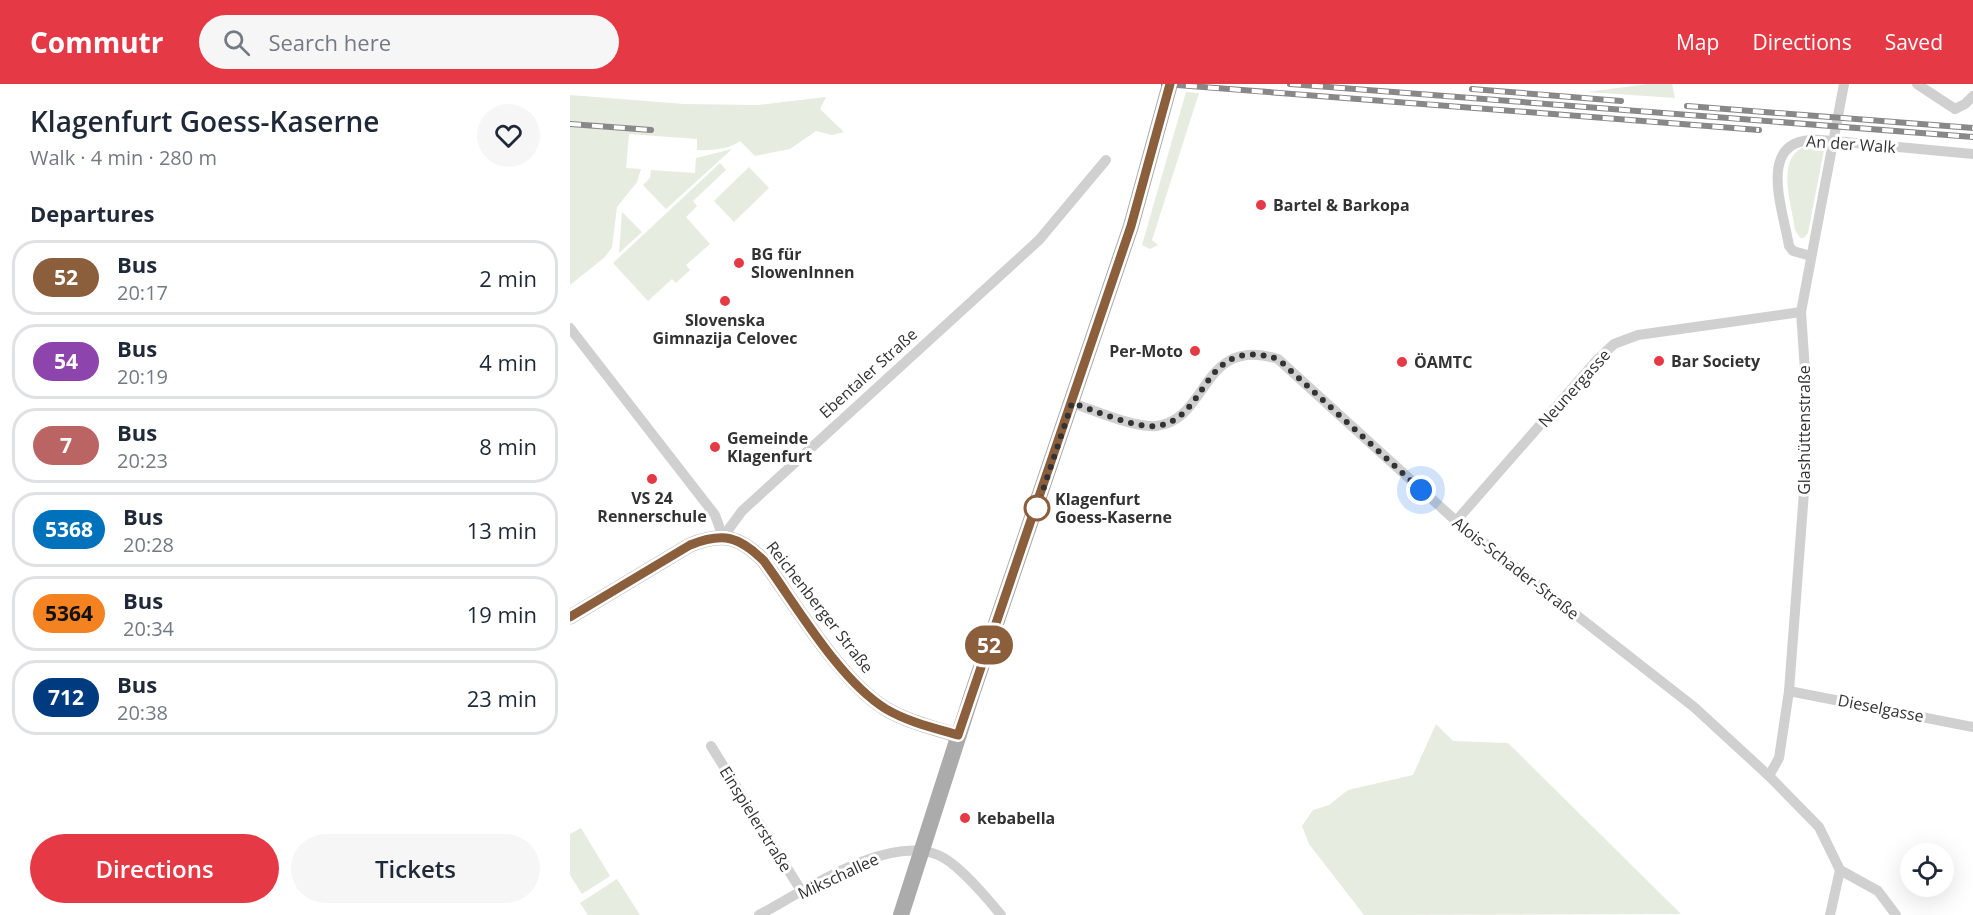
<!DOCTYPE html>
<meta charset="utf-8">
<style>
:root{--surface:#fff;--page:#f6f6f7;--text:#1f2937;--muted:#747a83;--line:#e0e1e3;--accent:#e63946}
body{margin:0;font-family:"Open Sans",sans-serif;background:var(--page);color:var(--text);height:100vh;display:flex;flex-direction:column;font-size:22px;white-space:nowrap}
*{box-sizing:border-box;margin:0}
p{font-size:20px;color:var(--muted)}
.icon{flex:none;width:33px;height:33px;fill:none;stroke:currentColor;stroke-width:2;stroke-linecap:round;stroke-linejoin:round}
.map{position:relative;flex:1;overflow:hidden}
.side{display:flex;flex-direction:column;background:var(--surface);width:570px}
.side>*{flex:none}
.badge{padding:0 12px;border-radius:20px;font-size:21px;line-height:39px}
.fabs{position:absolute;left:1330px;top:759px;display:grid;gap:12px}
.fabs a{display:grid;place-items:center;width:54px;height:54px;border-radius:50%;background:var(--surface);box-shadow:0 6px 24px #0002;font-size:30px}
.you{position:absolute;width:30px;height:30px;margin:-15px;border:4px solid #fff;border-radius:50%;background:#1a73e8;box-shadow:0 0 0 9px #1a73e833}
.map>.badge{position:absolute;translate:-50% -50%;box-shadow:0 0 0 3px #fff}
h2{padding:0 30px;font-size:22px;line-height:54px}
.round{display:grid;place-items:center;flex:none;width:63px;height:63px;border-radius:32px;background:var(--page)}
.head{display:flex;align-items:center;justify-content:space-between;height:102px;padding:0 30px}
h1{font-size:28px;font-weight:600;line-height:45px}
.primary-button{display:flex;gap:12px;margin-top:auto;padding:12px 30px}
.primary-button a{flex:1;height:69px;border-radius:36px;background:var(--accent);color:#fff;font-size:24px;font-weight:600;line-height:69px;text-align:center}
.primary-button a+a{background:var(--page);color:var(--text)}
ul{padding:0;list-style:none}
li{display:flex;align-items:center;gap:18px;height:75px;margin:0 12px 9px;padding:0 18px;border:3px solid var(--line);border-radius:24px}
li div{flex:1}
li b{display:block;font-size:22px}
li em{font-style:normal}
li .badge{min-width:66px;font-weight:700;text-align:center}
header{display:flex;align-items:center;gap:36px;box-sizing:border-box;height:84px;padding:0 30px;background:var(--accent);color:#fff}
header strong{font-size:28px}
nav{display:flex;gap:33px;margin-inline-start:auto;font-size:21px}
.search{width:420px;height:54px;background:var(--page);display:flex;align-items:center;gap:15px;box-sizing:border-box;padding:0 21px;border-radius:33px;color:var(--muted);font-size:22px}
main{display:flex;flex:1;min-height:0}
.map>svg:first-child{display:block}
.green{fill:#e6ecdf}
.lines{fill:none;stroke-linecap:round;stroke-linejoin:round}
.street{stroke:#d0d0d0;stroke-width:10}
.secondary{stroke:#bdbdbd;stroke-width:15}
.primary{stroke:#ababab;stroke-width:16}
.rail-casing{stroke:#888;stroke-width:6}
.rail{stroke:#fff;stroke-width:4;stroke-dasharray:11;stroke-linecap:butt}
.street-bridge{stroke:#d0d0d0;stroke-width:10}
.line-casing{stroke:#fff;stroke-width:14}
.line{stroke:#8b5e3c;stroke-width:9}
.walk{stroke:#333;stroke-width:6;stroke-dasharray:0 10.8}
.poi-dot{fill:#e63946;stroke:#fff;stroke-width:2}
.stop-dot{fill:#fff;stroke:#8b5e3c;stroke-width:3}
.labels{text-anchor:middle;stroke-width:6;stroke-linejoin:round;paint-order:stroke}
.street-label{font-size:16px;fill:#333;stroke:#fff}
.poi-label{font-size:16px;font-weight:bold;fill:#333;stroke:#fff;text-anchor:start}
.stop-label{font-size:16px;font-weight:bold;fill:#333;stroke:#fff;text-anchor:start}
</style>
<header>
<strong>Commutr</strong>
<div class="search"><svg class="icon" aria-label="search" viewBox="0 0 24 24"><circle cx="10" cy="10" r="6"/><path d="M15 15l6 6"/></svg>Search here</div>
<nav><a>Map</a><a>Directions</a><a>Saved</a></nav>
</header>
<main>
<section class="side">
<div class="head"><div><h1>Klagenfurt Goess-Kaserne</h1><p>Walk · 4 min · 280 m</p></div><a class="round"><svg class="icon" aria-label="heart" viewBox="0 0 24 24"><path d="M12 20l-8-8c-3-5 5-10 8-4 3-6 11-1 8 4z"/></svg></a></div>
<h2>Departures</h2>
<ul>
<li><span class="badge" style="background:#8b5e3c;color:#fff">52</span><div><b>Bus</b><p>20:17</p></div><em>2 min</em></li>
<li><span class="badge" style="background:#8e44ad;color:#fff">54</span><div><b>Bus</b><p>20:19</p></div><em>4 min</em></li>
<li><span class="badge" style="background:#bb6464;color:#fff">7</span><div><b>Bus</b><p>20:23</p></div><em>8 min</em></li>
<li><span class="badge" style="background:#0072bc;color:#fff">5368</span><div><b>Bus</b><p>20:28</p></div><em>13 min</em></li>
<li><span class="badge" style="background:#f58220;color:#111">5364</span><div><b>Bus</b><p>20:34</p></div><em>19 min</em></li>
<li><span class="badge" style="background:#003b80;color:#fff">712</span><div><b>Bus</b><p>20:38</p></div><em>23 min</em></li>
</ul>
<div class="primary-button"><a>Directions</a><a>Tickets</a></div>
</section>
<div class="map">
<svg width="1403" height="831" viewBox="0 0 1403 831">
<rect width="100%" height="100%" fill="#fff"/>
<g class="green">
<path d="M 1078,0 L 1102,0 L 1105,14 L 1017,8 Z"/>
<path d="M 616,8 L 629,9 L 582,156 L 588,161 L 580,165 L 572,161 Z"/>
<path d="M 0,11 L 114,20 L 187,21 L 256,13 L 250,25 L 274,48 L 262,51 L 246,47 L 220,65 L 185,72 L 170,57 C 161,65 139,67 127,66 L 127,55 L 59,50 L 56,84 L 71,85 L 67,98 L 47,123 L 42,163 L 35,173 L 0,201 Z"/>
<path d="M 1232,64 L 1254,66 L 1238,149 L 1234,154 L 1230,154 L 1225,146 C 1222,122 1206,77 1232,64 Z"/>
<path d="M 162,65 L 96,125 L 73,101 L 80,94 L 81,86 L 125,89 L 126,74 Z"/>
<path d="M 150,79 L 156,86 L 123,117 L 127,122 L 116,133 L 140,160 L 116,181 L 120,186 L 106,199 L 102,195 L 78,217 L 43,179 Z"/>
<path d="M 179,83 L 199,104 L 164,138 L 144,117 Z"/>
<path d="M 52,128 L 72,148 L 49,169 Z"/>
<path d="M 866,640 L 883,657 L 938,659 L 1111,830 L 794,831 L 739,760 L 732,742 L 743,726 L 759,721 L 778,706 L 843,691 Z"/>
<path d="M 11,744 L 40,792 L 12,810 L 0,791 L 0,750 Z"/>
<path d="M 47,795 L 70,831 L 18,831 L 10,819 Z"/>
</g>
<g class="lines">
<g class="street">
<path d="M 1347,0 L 1385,25 L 1395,20 L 1403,12"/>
<path d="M 1275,58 L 1403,70"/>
<path d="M 1241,172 L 1223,167 L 1219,162 C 1212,121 1185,52 1251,56"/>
<path d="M 0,244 L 145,431 L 153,453"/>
<path d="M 502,319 C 524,326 564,344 586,342 C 640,336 630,251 708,275 L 886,437 L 1124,623 L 1199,692 L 1249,743 L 1270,786 L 1308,807 L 1326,831"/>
<path d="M 886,437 L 1026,277 L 1044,260 L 1068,251 L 1231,228"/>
<path d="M 153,453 L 172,427 L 469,156 L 536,76"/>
<path d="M 1219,607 L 1403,643"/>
<path d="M 141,662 L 232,808"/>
<path d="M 1199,692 L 1209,674 L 1219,607 L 1236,381 L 1237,316 L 1231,228 L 1274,0"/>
<path d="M 189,831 C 234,807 317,750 368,771 C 388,779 417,814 431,831"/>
<path d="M 1260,831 L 1270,786"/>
</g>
<path class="secondary" d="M 0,533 L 120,461 C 153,448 169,452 194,477 C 225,520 271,598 316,625 C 338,638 364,644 389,652"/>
<path class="primary" d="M 331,831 L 402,610 L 561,142 L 600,0"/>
<defs>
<g id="rail">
<path d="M 594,0 L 1189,46"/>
<path d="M 720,0 L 1403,53"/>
<path d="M 902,5 L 1051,17"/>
<path d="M 1117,22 L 1403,44"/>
<path d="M 0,40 L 81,46"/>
</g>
</defs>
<use href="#rail" class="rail-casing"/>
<use href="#rail" class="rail"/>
<path class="street-bridge" d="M 1251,56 L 1275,58"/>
</g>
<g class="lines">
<defs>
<path id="line" d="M 0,533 L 120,461 C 153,448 169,452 194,477 C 226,521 269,596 316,625 C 338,638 364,644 388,651 L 561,142 L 600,0"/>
</defs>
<use href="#line" class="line-casing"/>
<use href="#line" class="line"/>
<path class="walk" d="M 467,424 L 502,319 C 524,326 564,344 586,342 C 640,336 630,250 708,275 L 851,406"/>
</g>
<g class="poi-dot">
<circle cx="691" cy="121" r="6"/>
<circle cx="169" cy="179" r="6"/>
<circle cx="155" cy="217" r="6"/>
<circle cx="625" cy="267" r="6"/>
<circle cx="1089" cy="277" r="6"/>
<circle cx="832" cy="278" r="6"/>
<circle cx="145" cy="363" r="6"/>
<circle cx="82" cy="395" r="6"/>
<circle cx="395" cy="734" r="6"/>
</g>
<circle class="stop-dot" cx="467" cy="424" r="12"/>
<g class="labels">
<g class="street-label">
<text transform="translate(1281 60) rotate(4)" y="6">An der Walk</text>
<text transform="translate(298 289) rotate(-42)" y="6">Ebentaler Straße</text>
<text transform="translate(1004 304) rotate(-48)" y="6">Neunergasse</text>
<text transform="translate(1234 346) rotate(-90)" y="6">Glashüttenstraße</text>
<text transform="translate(946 484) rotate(38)" y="6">Alois-Schader-Straße</text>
<text transform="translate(250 523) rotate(52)" y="6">Reichenberger Straße</text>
<text transform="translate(1311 624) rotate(11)" y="6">Dieselgasse</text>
<text transform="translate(186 735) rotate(58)" y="6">Einspielerstraße</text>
<text transform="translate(268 792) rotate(-25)" y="6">Mikschallee</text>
</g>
<g class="poi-label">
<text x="703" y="127">Bartel &amp; Barkopa</text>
<text x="181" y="176">BG für<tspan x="181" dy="18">SlowenInnen</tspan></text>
<text x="155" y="242" text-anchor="middle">Slovenska<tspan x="155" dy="18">Gimnazija Celovec</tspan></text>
<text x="613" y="273" text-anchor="end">Per-Moto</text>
<text x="1101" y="283">Bar Society</text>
<text x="844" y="284">ÖAMTC</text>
<text x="157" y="360">Gemeinde<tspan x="157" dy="18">Klagenfurt</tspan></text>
<text x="82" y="420" text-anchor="middle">VS 24<tspan x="82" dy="18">Rennerschule</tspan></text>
<text x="407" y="740">kebabella</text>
</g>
<g class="stop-label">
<text x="485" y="421">Klagenfurt<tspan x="485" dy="18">Goess-Kaserne</tspan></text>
</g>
</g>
</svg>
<div class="fabs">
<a><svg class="icon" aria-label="locate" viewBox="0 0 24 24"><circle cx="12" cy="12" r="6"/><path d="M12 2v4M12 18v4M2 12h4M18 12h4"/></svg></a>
</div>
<div class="you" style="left:851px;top:406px"></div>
<b class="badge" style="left:419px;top:561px;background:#8b5e3c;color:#fff">52</b>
</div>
</main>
